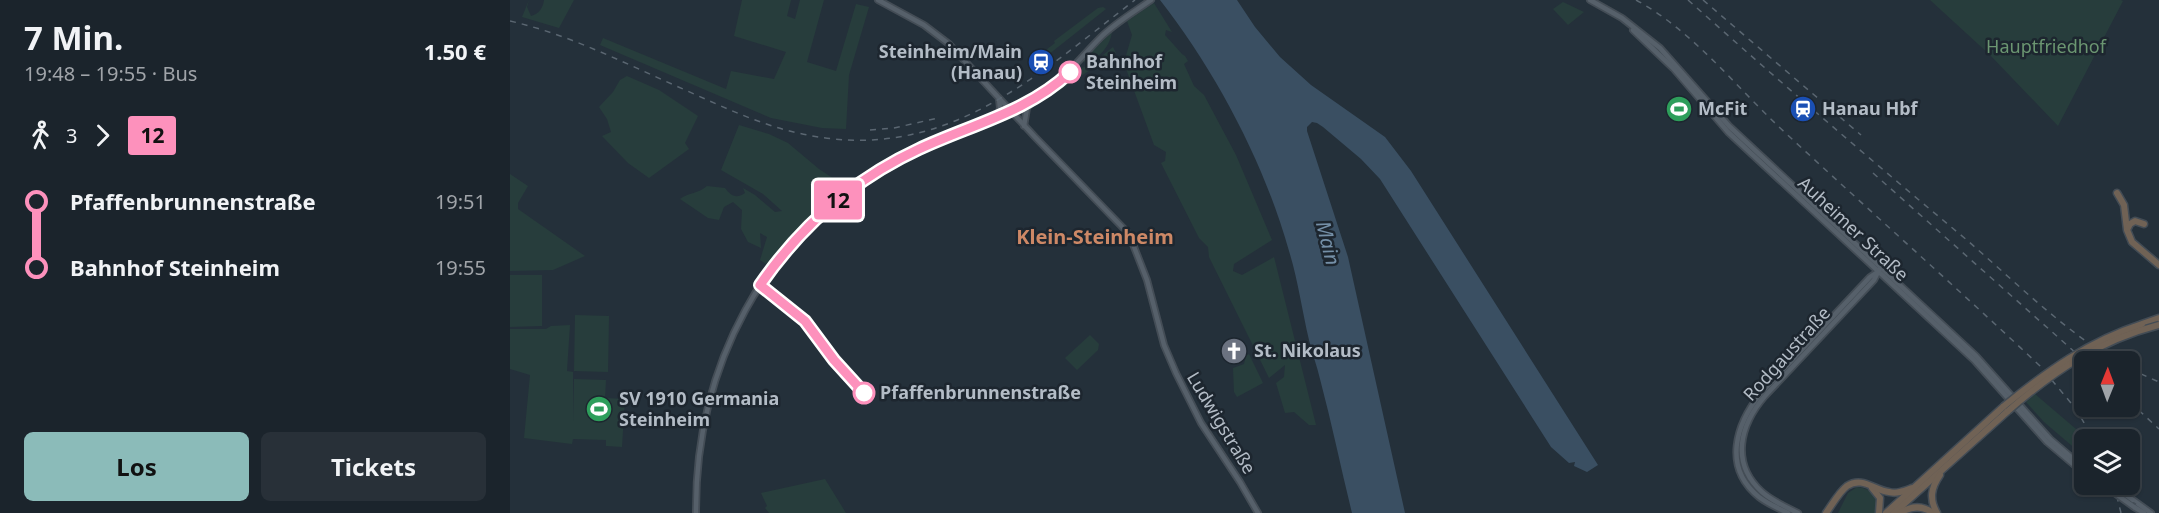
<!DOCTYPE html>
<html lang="de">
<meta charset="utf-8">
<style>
:root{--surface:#1b242c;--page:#283038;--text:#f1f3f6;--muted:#a0a4a9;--line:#394148;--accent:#8bbbb9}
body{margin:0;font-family:"Noto Sans",sans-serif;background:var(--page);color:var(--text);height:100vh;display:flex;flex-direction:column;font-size:22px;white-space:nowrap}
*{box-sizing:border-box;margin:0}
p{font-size:20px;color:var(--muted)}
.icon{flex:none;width:33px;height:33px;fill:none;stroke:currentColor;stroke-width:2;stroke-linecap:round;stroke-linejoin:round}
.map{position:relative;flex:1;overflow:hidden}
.side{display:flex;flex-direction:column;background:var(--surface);width:510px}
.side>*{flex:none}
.badge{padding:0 12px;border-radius:4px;font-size:21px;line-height:39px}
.needle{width:39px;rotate:1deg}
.buttons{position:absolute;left:1564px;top:351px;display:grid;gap:12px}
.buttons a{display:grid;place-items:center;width:66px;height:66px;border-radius:9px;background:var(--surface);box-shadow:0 2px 4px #0004,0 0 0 2px var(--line);font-size:30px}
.map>.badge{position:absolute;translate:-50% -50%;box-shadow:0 0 0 3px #fff}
.legs{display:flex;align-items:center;gap:9px;height:66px;padding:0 24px;font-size:20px}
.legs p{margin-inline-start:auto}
.summary{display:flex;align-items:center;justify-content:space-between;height:102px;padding:0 24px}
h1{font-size:33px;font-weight:700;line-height:45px}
.cta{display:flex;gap:12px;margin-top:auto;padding:12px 24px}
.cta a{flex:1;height:69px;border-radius:9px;background:var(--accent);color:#111;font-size:24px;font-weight:700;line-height:69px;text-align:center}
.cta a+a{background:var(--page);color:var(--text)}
ul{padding:0 24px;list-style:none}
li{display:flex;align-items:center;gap:21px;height:66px;font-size:22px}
li i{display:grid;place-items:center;width:9px;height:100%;margin:0 8px;background:currentColor}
li i::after{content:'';width:15px;height:15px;margin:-8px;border:4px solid;border-radius:50%;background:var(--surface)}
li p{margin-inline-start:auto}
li:first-child i{background:linear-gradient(#0000 50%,currentColor 0)}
li:last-child i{background:linear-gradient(currentColor 50%,#0000 0)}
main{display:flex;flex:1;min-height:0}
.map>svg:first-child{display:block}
.green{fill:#273d3c}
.water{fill:#3a4f62}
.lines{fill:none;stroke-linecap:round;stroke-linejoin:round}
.major-casing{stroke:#444d56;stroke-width:8}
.highway-casing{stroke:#434c55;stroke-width:9}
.major{stroke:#56606a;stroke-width:4.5}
.highway{stroke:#706255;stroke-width:6}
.rail{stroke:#5a6671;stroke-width:1.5;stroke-dasharray:6 6;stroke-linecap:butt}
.major-bridge-casing{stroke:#444d56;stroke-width:8;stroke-linecap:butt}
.highway-bridge-casing{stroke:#434c55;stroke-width:9;stroke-linecap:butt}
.major-bridge{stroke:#56606a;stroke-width:4.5}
.highway-bridge{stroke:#706255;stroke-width:6}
.line-1-casing{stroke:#fff;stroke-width:14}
.line-1{stroke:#fd91bc;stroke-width:9}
.stop-1-dot{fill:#fff;stroke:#fd91bc;stroke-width:3}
.labels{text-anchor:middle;stroke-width:5;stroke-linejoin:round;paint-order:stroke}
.park-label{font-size:18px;fill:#6b9671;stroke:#1d262f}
.poi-label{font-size:18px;font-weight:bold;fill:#b3bcc6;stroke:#1d262f;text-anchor:start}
.stop-label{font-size:18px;font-weight:bold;fill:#b3bcc6;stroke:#1d262f;text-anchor:start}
.street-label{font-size:18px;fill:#b3bcc6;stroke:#1d262f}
.neighbourhood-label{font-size:20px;font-weight:bold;fill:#cd8866;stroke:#1d262f}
.water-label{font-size:20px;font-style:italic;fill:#7590a8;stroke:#1d262f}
</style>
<main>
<section class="side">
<div class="summary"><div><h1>7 Min.</h1><p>19:48 – 19:55 · Bus</p></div><b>1.50 €</b></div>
<div class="legs"><svg class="icon" aria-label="walk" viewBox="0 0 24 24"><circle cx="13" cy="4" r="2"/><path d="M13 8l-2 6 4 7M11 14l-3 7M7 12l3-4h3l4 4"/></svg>3<svg class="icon" aria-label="forward" viewBox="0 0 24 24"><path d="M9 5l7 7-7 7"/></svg><b class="badge" style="background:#fd91bc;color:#111">12</b></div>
<ul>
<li><i style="color:#fd91bc"></i><b>Pfaffenbrunnenstraße</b><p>19:51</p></li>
<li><i style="color:#fd91bc"></i><b>Bahnhof Steinheim</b><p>19:55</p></li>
</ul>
<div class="cta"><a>Los</a><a>Tickets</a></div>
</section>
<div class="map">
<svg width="1649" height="513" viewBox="0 0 1649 513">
<rect width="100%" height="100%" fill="#24303a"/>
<g class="green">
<path d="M 19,0 L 17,7 L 21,16 C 29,14 33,8 34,0 L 64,0 L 49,28 L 12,17 Z"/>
<path d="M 232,0 L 281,0 L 277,16 L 285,19 L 290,0 L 314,0 L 297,62 L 326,71 L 346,4 L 359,7 L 339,75 L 336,129 L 312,128 L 261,118 L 90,45 L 93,38 L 216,89 L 221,71 L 264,79 L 276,52 L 224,36 Z"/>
<path d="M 1420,0 L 1611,0 L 1613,1 L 1548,126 L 1480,55 Z"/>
<path d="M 1053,2 L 1074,12 L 1058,25 L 1043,9 Z"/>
<path d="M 644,3 L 662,32 L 656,30 L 655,35 L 672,54 L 675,56 L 678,61 L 674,64 L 684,86 L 694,95 L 726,155 L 762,240 L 724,264 L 723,271 L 732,275 L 764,257 L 806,425 L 799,425 L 784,412 L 775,413 L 766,383 L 774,377 L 775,365 L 759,378 L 699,257 L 698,247 L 689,238 L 651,163 L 655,161 L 656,152 L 644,145 L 615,66 L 615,59 L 622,35 L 617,21 Z"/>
<path d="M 593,7 L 596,9 L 519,70 L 519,63 L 545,43 L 544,41 L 588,8 Z"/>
<path d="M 602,32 C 600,46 589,60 574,62 L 573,60 Z"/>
<path d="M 603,47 L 606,53 L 544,94 L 542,92 L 563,77 L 571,68 L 579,66 Z"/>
<path d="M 117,76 L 149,90 L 188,116 L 175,143 L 179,149 L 139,178 L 118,163 L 92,136 L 101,132 L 97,119 L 89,107 L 103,92 L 110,80 Z"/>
<path d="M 229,125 L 259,134 L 278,143 L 309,169 L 332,184 L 256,264 L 250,260 L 257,237 L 250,233 L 251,248 L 238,242 L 231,229 L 232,210 L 223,202 L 214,207 L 209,220 L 198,218 L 170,199 C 179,192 188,194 197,186 L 215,188 C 221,196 226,199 235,193 L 233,188 L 245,195 L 265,212 L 272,211 L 253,194 L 211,170 Z"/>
<path d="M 0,174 L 18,186 L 8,203 L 8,209 L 75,256 L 43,270 L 0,271 Z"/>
<path d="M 0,275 L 32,275 L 32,326 L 0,327 Z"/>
<path d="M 65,315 L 99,316 L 98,372 L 64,371 Z"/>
<path d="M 60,325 L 57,371 L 63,372 L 63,421 L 64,379 L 96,380 L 95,398 L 115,399 L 112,447 L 96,446 L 96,440 L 63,439 L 62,444 L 14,438 L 20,375 L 0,369 L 0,329 L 36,329 L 41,326 Z"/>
<path d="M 580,335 L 589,344 L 588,350 L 567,370 L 555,358 Z"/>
<path d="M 739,354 L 753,383 L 727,397 L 724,392 L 723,368 L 734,364 L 736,356 Z"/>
<path d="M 1525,394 L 1566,429 L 1575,442 L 1575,457 L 1534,422 L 1516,402 Z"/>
<path d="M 315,479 L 336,513 L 259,513 L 255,508 L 257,506 L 251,493 Z"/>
<path d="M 1347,487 C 1364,489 1368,498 1366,513 L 1328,513 L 1338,493 Z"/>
</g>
<path class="water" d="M 650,0 L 727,0 L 745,27 L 770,57 L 801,85 L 875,137 L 901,171 L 1088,465 L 1077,472 L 1064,466 L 1065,462 L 1059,463 L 1041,447 L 870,179 L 851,159 L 813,127 L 807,123 L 802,122 L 797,127 L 797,131 L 838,257 L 895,513 L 842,513 C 831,469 822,424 810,379 C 807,366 802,353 799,340 C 792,310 788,280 779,251 C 754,162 706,72 650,0 Z"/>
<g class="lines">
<defs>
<g id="major">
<path d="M 368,0 L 414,25 L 439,44 L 525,137 L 619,234 L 637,280 L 654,345 L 666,373 L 691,423 L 730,482 L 748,513"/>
<path d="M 1080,0 L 1112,18 L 1150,48 L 1219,126 L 1466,356 L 1540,439 L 1575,469"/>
<path d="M 1123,30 L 1163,68 L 1218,132 L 1464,360 L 1537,442 L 1575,474"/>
<path d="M 488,116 L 490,108 L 489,99"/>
<path d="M 514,126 L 517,108 L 523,101"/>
<path d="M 1623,500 L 1641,513"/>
<path d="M 1624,507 L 1634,513"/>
<path d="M 186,513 C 185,368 253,234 383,162 C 429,137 481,123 527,96 C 554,81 569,59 590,38 C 605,23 624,12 641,0"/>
<path d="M 1278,513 C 1268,508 1258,504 1249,497 C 1212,467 1226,424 1251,393 L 1360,277 L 1369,271"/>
<path d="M 1288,513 C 1276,507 1262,501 1252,492 C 1220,463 1230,425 1255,396 L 1364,280 L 1369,270"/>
</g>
<g id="highway">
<path d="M 1607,193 L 1614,205 L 1617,230 L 1622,242 L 1649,265"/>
<path d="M 1618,228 L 1620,224 L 1625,221 L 1634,224"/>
<path d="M 1632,324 L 1649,318"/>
<path d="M 1362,488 L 1370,498 L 1369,513"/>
<path d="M 1316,513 C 1322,505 1329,492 1337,486 C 1352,476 1364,490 1379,492 C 1387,494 1394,491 1402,488"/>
<path d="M 1376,513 L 1494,406"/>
<path d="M 1384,513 L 1498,411"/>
<path d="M 1390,513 C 1401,506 1412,505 1423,513"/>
<path d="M 1427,513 C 1419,499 1421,488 1430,475"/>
</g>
</defs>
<use href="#major" class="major-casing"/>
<use href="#highway" class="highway-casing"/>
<use href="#major" class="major"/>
<use href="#highway" class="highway"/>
<g class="rail">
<path d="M 1126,0 C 1181,30 1223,83 1268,126 C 1355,207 1444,285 1530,366 L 1566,409 L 1584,440"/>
<path d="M 1178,0 C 1270,82 1363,162 1458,241 C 1505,282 1553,329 1607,362"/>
<path d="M 1193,0 L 1351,135"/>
<path d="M 0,21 C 61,35 116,64 173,89 C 211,106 248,124 288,133 C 431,166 521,80 625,0"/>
<path d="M 360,130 L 384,128 L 428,118"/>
<path d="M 1363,173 L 1576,362"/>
<path d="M 1620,369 L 1649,382"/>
<path d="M 1620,402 L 1649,429"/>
<path d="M 1604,484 L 1611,513"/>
</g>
<defs>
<g id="major-bridge">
<path d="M 1592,484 L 1624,507"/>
<path d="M 1600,484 L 1623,500"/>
</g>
<g id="highway-bridge">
<path d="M 1494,406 C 1537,371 1579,341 1632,324"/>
<path d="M 1498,411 C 1544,371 1590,340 1649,325"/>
</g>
</defs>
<use href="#major-bridge" class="major-bridge-casing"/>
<use href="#highway-bridge" class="highway-bridge-casing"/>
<use href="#major-bridge" class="major-bridge"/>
<use href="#highway-bridge" class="highway-bridge"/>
</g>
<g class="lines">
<defs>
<path id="line-1" d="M 354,393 L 324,360 L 295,321 L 250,285 C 291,226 344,179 409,149 C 460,125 518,112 560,72"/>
</defs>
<use href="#line-1" class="line-1-casing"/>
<use href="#line-1" class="line-1"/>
</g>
<defs>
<symbol id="station-disc" viewBox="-11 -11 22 22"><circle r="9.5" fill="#1a4fb4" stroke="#1d262f"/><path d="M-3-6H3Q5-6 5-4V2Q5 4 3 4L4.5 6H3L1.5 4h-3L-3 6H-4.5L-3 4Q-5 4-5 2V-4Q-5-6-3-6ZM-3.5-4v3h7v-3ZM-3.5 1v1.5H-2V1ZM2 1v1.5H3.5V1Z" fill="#fff"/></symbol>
<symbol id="stadium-disc" viewBox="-11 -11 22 22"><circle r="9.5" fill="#2e9e5b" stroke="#1d262f"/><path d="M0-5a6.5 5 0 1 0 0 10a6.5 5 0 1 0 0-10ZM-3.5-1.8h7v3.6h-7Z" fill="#fff"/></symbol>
<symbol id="church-disc" viewBox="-11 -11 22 22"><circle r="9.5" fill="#6b7280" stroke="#1d262f"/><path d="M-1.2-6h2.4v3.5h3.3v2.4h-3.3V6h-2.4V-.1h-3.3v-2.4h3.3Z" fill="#fff"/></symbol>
</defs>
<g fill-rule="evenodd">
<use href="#station-disc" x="516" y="47" width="30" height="30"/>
<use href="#stadium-disc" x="1154" y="94" width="30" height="30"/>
<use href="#station-disc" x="1278" y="94" width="30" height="30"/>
<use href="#church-disc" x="709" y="336" width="30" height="30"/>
<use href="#stadium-disc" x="74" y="394" width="30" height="30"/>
</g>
<g class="stop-1-dot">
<circle cx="560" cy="72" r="10"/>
<circle cx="354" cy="393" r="10"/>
</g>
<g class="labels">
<g class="park-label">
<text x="1536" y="53">Hauptfriedhof</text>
</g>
<g class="poi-label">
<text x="512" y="58" text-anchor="end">Steinheim/Main<tspan x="512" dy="21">(Hanau)</tspan></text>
<text x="1188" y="115">McFit</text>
<text x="1312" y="115">Hanau Hbf</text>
<text x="744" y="357">St. Nikolaus</text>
<text x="109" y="405">SV 1910 Germania<tspan x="109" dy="21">Steinheim</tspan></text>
</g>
<g class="stop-label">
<text x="576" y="68">Bahnhof<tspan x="576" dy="21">Steinheim</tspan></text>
<text x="370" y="399">Pfaffenbrunnenstraße</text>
</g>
<g class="street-label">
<text transform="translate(1343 229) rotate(43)" y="6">Auheimer Straße</text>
<text transform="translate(1277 354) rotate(-48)" y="6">Rodgaustraße</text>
<text transform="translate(711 423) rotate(59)" y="6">Ludwigstraße</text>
</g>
<g class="neighbourhood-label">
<text x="585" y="244">Klein-Steinheim</text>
</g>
<g class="water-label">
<text transform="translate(818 243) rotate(76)" y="7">Main</text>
</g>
</g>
</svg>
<div class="buttons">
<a><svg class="needle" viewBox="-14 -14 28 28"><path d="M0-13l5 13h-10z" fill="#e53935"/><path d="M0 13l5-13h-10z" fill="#a0a4a9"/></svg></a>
<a><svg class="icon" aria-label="layers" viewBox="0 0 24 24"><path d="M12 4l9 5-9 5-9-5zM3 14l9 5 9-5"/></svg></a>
</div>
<b class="badge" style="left:328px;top:200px;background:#fd91bc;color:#111">12</b>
</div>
</main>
